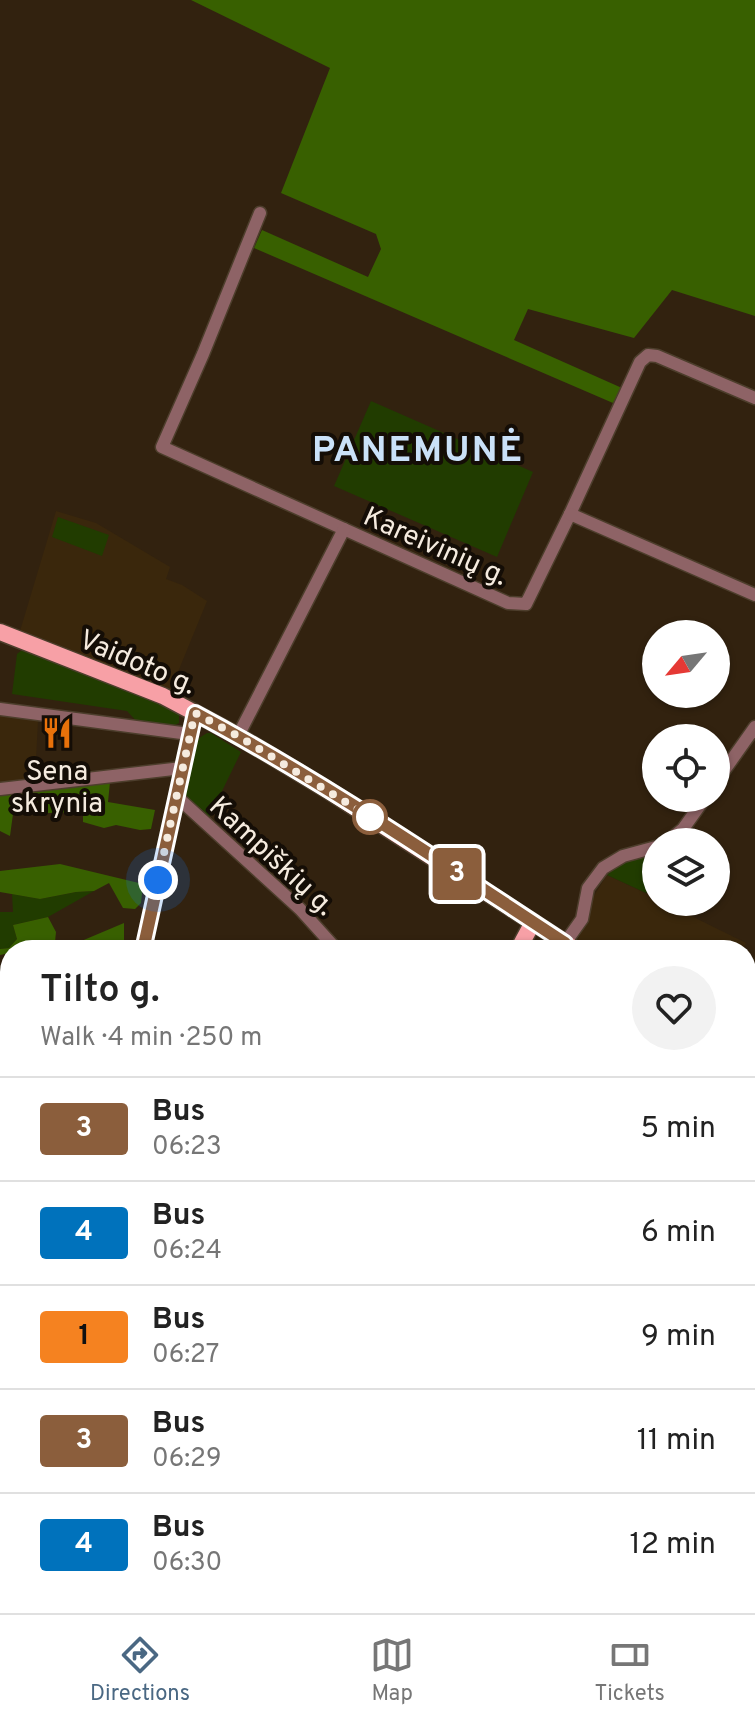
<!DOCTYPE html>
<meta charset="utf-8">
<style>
:root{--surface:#fff;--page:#f2f2f2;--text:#222;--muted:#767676;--line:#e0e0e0;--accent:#4a6883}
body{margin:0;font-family:Overpass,sans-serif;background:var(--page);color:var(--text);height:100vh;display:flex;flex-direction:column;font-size:30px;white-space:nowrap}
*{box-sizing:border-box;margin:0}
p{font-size:26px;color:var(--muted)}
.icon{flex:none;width:44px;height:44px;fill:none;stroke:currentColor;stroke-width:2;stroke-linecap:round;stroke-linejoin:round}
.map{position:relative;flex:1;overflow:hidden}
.drawer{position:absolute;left:0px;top:940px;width:756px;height:674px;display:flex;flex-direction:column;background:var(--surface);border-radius:32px 32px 0 0;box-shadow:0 2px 6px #0004}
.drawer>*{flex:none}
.badge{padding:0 16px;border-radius:6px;font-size:28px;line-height:52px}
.needle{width:52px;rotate:241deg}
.tools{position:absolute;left:642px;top:620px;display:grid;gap:16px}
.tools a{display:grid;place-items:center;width:88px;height:88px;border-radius:50%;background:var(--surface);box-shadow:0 2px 6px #0004;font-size:40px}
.you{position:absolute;width:40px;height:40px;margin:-20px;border:6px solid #fff;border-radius:50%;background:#1a73e8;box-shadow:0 0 0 12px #1a73e833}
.map>.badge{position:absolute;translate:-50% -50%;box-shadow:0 0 0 4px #fff}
.round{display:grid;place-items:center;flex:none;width:84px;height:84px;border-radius:42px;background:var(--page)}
.overview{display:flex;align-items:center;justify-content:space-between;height:136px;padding:0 40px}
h1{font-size:38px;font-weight:600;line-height:60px}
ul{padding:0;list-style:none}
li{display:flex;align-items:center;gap:24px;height:104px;padding:0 40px;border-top:2px solid var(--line)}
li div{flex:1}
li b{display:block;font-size:30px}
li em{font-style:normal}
li .badge{min-width:88px;font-weight:700;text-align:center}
.tabs{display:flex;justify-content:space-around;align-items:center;height:112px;border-top:2px solid var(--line);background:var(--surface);font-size:22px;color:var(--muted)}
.tabs a{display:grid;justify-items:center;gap:4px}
.tabs .selected{color:var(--accent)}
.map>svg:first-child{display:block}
.built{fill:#3a270c}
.green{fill:#213c00}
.forest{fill:#386000}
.water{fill:#28749e}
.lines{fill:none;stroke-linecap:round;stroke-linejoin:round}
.minor-casing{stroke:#4d3e2c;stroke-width:15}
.major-casing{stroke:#4d3e2c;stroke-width:19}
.minor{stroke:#8e6366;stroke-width:12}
.major{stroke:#f7a0a6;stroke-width:16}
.line-casing{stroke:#fff;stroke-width:18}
.line{stroke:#8b5e3c;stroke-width:12}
.walk{stroke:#f5ebdf;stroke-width:8;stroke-dasharray:0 14.4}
.stop-dot{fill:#fff;stroke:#8b5e3c;stroke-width:4}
.labels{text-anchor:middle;stroke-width:8;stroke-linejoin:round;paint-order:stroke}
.street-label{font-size:28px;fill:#f5ebdf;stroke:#140d06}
.poi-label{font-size:28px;fill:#f5ebdf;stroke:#140d06}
.district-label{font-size:36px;font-weight:bold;letter-spacing:2px;fill:#cae1f8;stroke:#140d06}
</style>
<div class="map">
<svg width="755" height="1613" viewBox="0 0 755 1613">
<rect width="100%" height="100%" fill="#32220f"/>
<g class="built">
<path d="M 56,511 L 96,523 L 170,567 L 166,579 L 182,585 L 207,601 L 171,689 L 20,631 Z"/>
<path d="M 0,715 L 38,721 L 35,778 L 0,783 Z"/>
<path d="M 607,875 L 656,898 L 656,902 L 663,902 L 746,943 L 742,950 L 587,950 L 580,945 L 578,939 L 587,920 L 592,899 Z"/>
</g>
<g class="green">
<path d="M 371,401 L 533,472 L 497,557 L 334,486 Z"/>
<path d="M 58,517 L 109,535 L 102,556 L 52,537 Z"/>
<path d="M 22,650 L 165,706 L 179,715 L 179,723 L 175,725 L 139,724 L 127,711 L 12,694 L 17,654 Z"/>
<path d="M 207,733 L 211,733 L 241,752 L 208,820 L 187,799 L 183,793 L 195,743 L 197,743 L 199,738 Z"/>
<path d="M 656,852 L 656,878 L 646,893 L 607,875 L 619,864 Z"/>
<path d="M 94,891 L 48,917 L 13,925 L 17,939 L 9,948 L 0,949 L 0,912 L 13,912 L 12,894 L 40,899 L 76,892 Z"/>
<path d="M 5,1300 L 10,1301 L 10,1348 L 0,1345 L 0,1305 L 3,1306 Z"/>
</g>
<g class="forest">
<path d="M 191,0 L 755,0 L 755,316 L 672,290 L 634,338 L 528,309 L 514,340 L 622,388 L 613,403 L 254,248 L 262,230 L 368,277 L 381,249 L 376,234 L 281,193 L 330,68 Z"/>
<path d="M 110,782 L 108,802 L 155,810 L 151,829 L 140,830 L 116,825 L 104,828 L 83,822 L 83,812 L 13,814 L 10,836 L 0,831 L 0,795 Z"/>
<path d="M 60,864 L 143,884 L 141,903 L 135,909 L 123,908 L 109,883 L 94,891 L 76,892 L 40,899 L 0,892 L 0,871 Z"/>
<path d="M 48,917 L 56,932 L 55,942 L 22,950 L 10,950 L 10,953 L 0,955 L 0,949 L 9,948 L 17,939 L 13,925 Z"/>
<path d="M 124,923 L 124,950 L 83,950 L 79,942 Z"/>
<path d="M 10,1009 L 10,1134 L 0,1134 L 0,1016 L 3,1015 L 2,1013 Z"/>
<path d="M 0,1590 L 10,1592 L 10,1604 L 71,1604 L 113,1613 L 0,1613 Z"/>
</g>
<g class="water">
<path d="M 755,1322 L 755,1613 L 113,1613 L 71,1604 L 746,1604 L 746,1323 Z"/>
<path d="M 0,1345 L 10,1348 L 10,1592 L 0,1590 Z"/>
</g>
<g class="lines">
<defs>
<g id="minor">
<path d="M 260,213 L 203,354 L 162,447 L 508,603 L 526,604 L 570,514 L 640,362 L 648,355 L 657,356 L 755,398"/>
<path d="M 570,514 L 755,595"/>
<path d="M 0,709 L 189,734"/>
<path d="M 238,736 L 344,529"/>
<path d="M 716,782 L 755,727"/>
<path d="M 0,789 L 182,768"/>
<path d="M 176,796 L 300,909 L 337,950"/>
<path d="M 667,842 L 683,829 L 705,798"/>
<path d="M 565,943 L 582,919 L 588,888 L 603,868 L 623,856 L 656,847"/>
<path d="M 143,950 L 195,713"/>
<path d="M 746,1274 L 755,1274"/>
<path d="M 0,1293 L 10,1295"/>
</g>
<g id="major">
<path d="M 0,632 L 163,696 L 238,736 L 326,789 L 576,950"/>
<path d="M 518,950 L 533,922"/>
<path d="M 746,1060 L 755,1065"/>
<path d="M 602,1604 L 602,1613"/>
</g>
</defs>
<use href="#minor" class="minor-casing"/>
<use href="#major" class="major-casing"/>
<use href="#minor" class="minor"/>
<use href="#major" class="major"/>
</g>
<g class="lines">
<defs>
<path id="line" d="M 143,950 L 195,713 C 323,781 444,864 565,943 L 559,950"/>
</defs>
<use href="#line" class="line-casing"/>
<use href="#line" class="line"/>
<path class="walk" d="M 158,880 L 195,713 L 238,736 L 370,817"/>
</g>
<defs>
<symbol id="restaurant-bare" viewBox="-9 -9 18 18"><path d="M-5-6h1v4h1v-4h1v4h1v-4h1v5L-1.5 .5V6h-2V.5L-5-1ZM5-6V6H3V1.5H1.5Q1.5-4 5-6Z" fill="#e8710a" stroke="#140d06" stroke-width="2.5" paint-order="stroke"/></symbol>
</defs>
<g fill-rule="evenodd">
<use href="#restaurant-bare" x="35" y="711" width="44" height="44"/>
</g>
<circle class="stop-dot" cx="370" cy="817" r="16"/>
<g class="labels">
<g class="street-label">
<text transform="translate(436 545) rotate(24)" y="10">Kareivinių g.</text>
<text transform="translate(138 661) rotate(23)" y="10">Vaidoto g.</text>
<text transform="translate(273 855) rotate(43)" y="10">Kampiškių g.</text>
</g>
<g class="poi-label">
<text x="57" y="780">Sena<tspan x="57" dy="32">skrynia</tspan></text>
</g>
<g class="district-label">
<text x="418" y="461">PANEMUNĖ</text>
</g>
</g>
</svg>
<div class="tools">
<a><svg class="needle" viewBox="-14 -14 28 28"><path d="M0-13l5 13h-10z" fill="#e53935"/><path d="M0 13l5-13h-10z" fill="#767676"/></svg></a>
<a><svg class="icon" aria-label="locate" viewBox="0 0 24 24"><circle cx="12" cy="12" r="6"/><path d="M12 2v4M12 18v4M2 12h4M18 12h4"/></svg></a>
<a><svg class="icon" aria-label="layers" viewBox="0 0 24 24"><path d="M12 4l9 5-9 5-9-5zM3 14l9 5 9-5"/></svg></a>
</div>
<div class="you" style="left:158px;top:880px"></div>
<b class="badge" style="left:457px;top:874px;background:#8b5e3c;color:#fff">3</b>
<section class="drawer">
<div class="overview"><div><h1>Tilto g.</h1><p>Walk · 4 min · 250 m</p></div><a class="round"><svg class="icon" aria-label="heart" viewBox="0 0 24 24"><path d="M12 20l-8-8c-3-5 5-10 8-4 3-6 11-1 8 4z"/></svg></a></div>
<ul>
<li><span class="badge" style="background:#8b5e3c;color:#fff">3</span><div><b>Bus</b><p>06:23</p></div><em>5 min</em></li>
<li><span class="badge" style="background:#0072bc;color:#fff">4</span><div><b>Bus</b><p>06:24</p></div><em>6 min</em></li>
<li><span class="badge" style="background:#f58220;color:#111">1</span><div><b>Bus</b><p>06:27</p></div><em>9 min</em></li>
<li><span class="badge" style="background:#8b5e3c;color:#fff">3</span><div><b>Bus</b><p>06:29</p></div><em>11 min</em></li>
<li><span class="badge" style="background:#0072bc;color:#fff">4</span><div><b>Bus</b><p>06:30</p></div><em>12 min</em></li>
</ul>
</section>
</div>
<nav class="tabs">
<a class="selected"><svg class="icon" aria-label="directions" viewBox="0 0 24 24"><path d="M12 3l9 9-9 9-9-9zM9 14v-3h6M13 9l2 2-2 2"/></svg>Directions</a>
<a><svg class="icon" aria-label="map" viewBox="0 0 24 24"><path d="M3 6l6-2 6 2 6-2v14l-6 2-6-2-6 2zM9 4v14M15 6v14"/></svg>Map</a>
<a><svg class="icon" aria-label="tickets" viewBox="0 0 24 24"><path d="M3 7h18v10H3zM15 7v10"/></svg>Tickets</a>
</nav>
